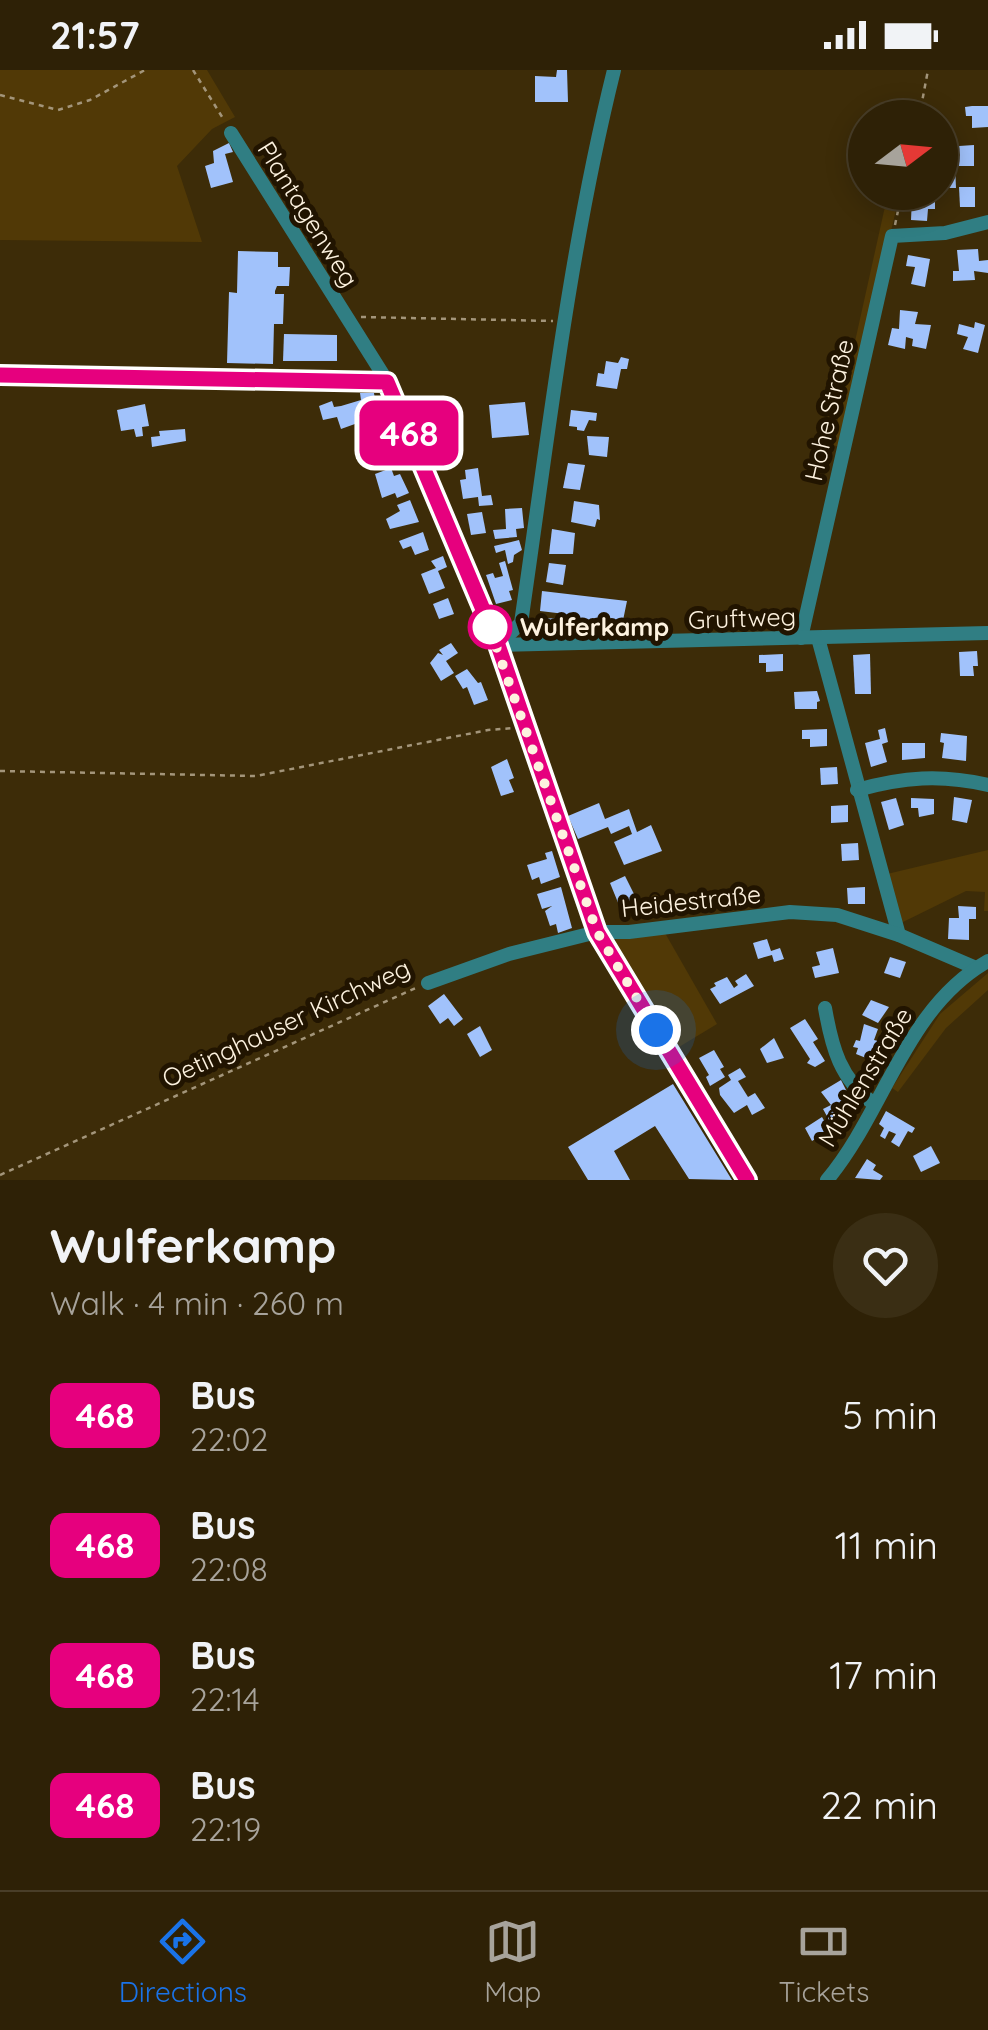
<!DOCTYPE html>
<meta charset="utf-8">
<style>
:root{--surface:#2e2106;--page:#3a2e14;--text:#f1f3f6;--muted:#a7a39b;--line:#493e28;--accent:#1a73e8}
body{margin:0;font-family:Quicksand,sans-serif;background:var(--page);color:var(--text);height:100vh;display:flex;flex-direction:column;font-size:38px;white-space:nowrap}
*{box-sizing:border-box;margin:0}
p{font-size:32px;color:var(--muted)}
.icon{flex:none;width:55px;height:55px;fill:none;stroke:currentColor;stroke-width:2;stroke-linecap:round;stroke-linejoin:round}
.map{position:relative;height:1110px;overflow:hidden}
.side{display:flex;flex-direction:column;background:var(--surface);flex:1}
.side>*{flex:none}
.badge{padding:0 20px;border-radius:15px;font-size:35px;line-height:65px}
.needle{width:65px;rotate:74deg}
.controls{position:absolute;left:848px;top:30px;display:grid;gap:20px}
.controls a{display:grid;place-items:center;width:110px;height:110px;border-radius:50%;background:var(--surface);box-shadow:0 5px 25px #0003,0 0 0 2px var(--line);font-size:50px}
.you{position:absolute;width:50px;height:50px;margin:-25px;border:8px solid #fff;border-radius:50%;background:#1a73e8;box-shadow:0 0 0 15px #1a73e833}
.map>.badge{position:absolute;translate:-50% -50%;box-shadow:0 0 0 5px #fff}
.round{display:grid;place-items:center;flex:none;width:105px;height:105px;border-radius:52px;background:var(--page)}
.overview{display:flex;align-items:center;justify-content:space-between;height:170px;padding:0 50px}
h1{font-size:48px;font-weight:800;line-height:75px}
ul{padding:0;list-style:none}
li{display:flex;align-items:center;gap:30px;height:130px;padding:0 50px}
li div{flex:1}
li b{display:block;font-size:38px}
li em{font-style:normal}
li .badge{min-width:110px;font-weight:700;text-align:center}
.status{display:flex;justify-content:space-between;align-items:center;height:70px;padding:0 50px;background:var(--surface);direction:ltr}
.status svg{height:28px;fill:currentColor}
.dock{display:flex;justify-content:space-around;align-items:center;height:140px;border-top:2px solid var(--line);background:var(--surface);font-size:28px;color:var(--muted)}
.dock a{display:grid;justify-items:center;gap:5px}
.dock .selected{color:var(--accent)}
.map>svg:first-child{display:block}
.green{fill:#513906}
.building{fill:#a1c2fb}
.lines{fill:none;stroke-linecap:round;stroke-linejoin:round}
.path{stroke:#a3957a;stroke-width:2.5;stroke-dasharray:5 5;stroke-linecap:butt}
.minor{stroke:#307e83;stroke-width:14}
.line-casing{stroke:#fff;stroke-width:22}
.line{stroke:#e6007e;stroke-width:15}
.walk{stroke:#fdf2df;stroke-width:10;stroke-dasharray:0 18}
.stop-dot{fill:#fff;stroke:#e6007e;stroke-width:5}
.labels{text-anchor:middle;stroke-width:10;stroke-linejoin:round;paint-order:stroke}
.street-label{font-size:25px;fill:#fdf2df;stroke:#211400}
.stop-label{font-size:25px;font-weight:bold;fill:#fdf2df;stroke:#211400;text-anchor:start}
</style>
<div class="status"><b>21:57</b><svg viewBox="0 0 49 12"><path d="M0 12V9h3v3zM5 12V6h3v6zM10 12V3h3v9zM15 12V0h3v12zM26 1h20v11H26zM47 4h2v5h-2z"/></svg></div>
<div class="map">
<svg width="988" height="1110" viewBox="0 0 988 1110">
<rect width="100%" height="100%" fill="#3d2c08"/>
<g class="green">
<path d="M 0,0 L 207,0 L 235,47 L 212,59 L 177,96 L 202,172 L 0,170 Z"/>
<path d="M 888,123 L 900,123 L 840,377 L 832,375 Z"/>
<path d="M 988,780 L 988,841 L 984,841 L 985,822 L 966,821 L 901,853 L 887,804 Z"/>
<path d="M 665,863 L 717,954 L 674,980 L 612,878 L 617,868 Z"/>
<path d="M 988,903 L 988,920 L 946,958 L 898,1022 L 892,1018 L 940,944 Z"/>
</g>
<g class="building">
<path d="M 557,0 L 567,0 L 568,32 L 535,32 L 535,6 L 556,7 Z"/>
<path d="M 972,36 L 988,36 L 988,57 L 972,58 L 972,46 L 966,46 L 965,37 Z"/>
<path d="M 229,73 L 233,82 L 225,84 L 233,112 L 211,118 L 205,96 L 214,93 L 213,81 Z"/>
<path d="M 974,75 L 974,96 L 959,96 L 959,76 Z"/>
<path d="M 944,94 L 955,94 L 956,118 L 942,118 Z"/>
<path d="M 959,117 L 975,117 L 975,137 L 960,137 Z"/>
<path d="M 929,122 L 935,122 L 935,139 L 928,139 L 927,151 L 911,150 L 912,127 L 928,128 Z"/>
<path d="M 978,179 L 979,191 L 988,190 L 988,203 L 974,201 L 975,210 L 953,211 L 953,201 L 959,201 L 957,180 Z"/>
<path d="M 238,181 L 278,182 L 278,197 L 290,197 L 289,216 L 277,216 L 275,221 L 275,224 L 284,224 L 283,254 L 274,254 L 273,294 L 227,293 L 229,222 L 237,223 Z"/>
<path d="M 908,185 L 930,189 L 925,217 L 911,214 L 915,197 L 906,196 Z"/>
<path d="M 900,240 L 918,242 L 915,254 L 931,255 L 926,279 L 912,276 L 913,269 L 906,267 L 905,279 L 888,275 L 892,258 L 899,259 Z"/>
<path d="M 975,252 L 985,255 L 978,283 L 963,279 L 968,267 L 957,264 L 959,254 L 974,258 Z"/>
<path d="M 284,264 L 337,265 L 337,291 L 283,291 Z"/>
<path d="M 621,287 L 629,289 L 627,299 L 621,299 L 617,319 L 596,316 L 598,303 L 604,304 L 606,291 L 618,293 Z"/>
<path d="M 360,323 L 374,323 L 376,336 L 362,337 L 366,350 L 341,359 L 337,347 L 323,350 L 319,336 L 332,331 L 334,337 L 341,336 L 361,330 Z"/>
<path d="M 525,332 L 529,365 L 492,368 L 489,335 Z"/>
<path d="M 457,333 L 457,357 L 442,359 L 433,355 L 431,346 L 437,343 L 436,335 Z"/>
<path d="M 145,334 L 149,356 L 142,357 L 143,366 L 136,367 L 134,359 L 121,361 L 117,340 Z"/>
<path d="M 571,340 L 597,343 L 596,351 L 589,350 L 584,361 L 577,360 L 577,357 L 569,356 Z"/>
<path d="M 185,359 L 186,371 L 152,377 L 151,367 L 160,366 L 159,361 Z"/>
<path d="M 383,363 L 387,374 L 392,378 L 392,386 L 372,390 L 368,368 Z"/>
<path d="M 587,366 L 609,367 L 607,387 L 589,385 Z"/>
<path d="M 568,393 L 585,395 L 580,420 L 563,418 Z"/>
<path d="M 391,398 L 394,406 L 400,404 L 409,423 L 397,428 L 395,423 L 382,428 L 375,404 Z"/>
<path d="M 478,398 L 482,426 L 491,425 L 493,435 L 479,436 L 478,427 L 463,429 L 460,410 L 466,409 L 465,400 Z"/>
<path d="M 410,430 L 419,452 L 390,459 L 386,449 L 400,441 L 397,435 Z"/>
<path d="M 574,431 L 599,435 L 600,450 L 597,449 L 595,457 L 571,452 Z"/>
<path d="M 522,438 L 524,458 L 516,459 L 517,467 L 495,469 L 493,460 L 506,459 L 505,439 Z"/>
<path d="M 482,442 L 486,463 L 471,465 L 467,444 Z"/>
<path d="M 552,459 L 575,463 L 573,484 L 549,484 Z"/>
<path d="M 423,462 L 429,480 L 415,485 L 411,476 L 403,479 L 399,471 Z"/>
<path d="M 519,470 L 522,480 L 514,485 L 513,492 L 508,494 L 505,480 L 496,483 L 494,476 Z"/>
<path d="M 443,486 L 447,497 L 438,501 L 445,518 L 429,524 L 421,504 L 436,498 L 431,491 Z"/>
<path d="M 505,491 L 513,520 L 509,521 L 512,530 L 496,534 L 486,505 L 493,503 L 495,508 L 503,506 L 499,493 Z"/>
<path d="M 549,493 L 566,495 L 563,515 L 546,512 Z"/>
<path d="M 542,521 L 627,531 L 620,565 L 597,565 L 598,559 L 528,561 L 529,549 L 564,548 L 565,544 L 540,541 Z"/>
<path d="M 448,528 L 454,544 L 439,549 L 433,534 Z"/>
<path d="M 451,573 L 458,583 L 446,591 L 454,603 L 441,611 L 430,593 L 438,583 L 443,585 L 439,580 Z"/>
<path d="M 977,581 L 978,596 L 973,596 L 974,606 L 960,606 L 959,582 Z"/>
<path d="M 783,584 L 783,601 L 766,602 L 766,593 L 759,593 L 759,585 Z"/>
<path d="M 870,584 L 871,624 L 855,624 L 853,585 Z"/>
<path d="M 467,599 L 478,613 L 481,612 L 488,630 L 474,635 L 467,617 L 463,619 L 455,606 Z"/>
<path d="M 817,621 L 820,631 L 817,632 L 817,639 L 795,639 L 794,622 Z"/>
<path d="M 885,658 L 888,672 L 882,674 L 887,692 L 871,697 L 865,673 L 880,669 L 878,660 Z"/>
<path d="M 827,659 L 827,676 L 810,677 L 810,669 L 802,669 L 802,660 Z"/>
<path d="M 941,663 L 967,666 L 966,691 L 942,688 L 944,673 L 940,672 Z"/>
<path d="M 902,673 L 925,673 L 925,688 L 902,690 Z"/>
<path d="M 507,689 L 514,708 L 509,710 L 514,722 L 501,726 L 491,697 Z"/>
<path d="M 837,697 L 838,714 L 821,715 L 820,698 Z"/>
<path d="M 954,727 L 972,730 L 967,753 L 952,750 Z"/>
<path d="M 896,728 L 904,755 L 889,760 L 881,732 Z"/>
<path d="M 911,728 L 934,729 L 934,744 L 919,747 L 918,738 L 911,738 Z"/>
<path d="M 599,733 L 605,749 L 629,739 L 637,762 L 651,755 L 662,781 L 624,795 L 614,772 L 632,764 L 629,756 L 611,764 L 608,757 L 578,769 L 568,746 Z"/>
<path d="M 848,735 L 848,752 L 831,753 L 831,736 Z"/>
<path d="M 858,773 L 859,790 L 842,791 L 841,774 Z"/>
<path d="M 552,781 L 560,807 L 541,814 L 539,807 L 532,810 L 527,795 L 547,789 L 545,783 Z"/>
<path d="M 625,806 L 636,828 L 619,835 L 610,813 Z"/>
<path d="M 561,817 L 572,858 L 558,863 L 556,854 L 550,856 L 545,841 L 552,836 L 542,839 L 537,824 Z"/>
<path d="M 865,817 L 865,834 L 848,834 L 847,818 Z"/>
<path d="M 958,836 L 976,837 L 976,849 L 969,849 L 969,870 L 948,869 L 949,848 L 959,848 Z"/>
<path d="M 767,869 L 771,881 L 780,878 L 784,889 L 774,892 L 772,885 L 758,889 L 753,873 Z"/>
<path d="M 833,878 L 839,903 L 815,908 L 812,897 L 820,895 L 816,882 Z"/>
<path d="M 890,887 L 906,892 L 900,908 L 884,903 Z"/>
<path d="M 746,904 L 754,916 L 720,934 L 710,919 L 716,916 L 714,913 L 727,907 L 734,918 L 738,915 L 735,911 Z"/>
<path d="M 444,924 L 463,949 L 454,956 L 448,948 L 440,954 L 428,936 Z"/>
<path d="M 871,930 L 889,937 L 878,953 L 862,945 Z"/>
<path d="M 805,949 L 818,969 L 813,972 L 825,991 L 815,997 L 807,993 L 810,989 L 790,958 Z"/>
<path d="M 864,954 L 878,959 L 874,970 L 878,971 L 878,978 L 871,990 L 856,984 L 858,978 L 853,977 L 856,970 L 860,971 Z"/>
<path d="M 480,956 L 492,980 L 480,987 L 467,964 Z"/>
<path d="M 774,968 L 784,988 L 767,993 L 760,979 Z"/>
<path d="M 714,980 L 724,997 L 720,999 L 725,1007 L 710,1016 L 706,1007 L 709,1005 L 699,988 Z"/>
<path d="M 740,998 L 746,1007 L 738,1011 L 748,1027 L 755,1023 L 765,1038 L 752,1045 L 747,1035 L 734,1043 L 720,1025 L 719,1018 L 731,1010 L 728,1005 Z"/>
<path d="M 841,1010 L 854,1036 L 829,1050 L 823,1039 L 831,1035 L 821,1022 Z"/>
<path d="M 673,1014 L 732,1110 L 689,1109 L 655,1056 L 614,1081 L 630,1110 L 588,1110 L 568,1077 Z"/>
<path d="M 886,1041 L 915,1058 L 912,1063 L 908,1061 L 899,1077 L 891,1072 L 896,1064 L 889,1061 L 885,1069 L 880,1066 L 884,1058 L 879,1054 Z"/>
<path d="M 822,1047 L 834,1068 L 821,1075 L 817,1068 L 812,1071 L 805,1058 Z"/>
<path d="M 931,1076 L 940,1093 L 921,1102 L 913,1086 Z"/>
<path d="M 867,1089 L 876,1095 L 873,1100 L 883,1106 L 880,1110 L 855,1108 Z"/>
</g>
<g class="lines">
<g class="path">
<path d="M 193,0 L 224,50"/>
<path d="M 0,25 L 58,40 L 90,30 L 145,0"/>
<path d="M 919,48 L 928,0"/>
<path d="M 895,155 L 902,122"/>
<path d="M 361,247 L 553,251"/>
<path d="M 0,701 L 256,706 L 488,660 L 514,658"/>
<path d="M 0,1105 L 418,917"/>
</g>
<g class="minor">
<path d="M 231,63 L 387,311 L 498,575 L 597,862 L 748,1110"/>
<path d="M 0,305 L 387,311"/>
<path d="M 801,568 L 892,166 L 945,163 L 988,152"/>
<path d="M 818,568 L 899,865"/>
<path d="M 498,575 L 521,553 C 548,368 569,181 614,0"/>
<path d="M 498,575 L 988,563"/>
<path d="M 857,720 C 903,707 941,704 988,715"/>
<path d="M 428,913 L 509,884 L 597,862 L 629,862 L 790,842 L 837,845 L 899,865 L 976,898"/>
<path d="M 825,938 C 832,978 840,1009 874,1034"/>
<path d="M 827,1110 C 885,1041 905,938 988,891"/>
</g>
</g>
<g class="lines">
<defs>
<path id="line" d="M 0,305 L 387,312 L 498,575 L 597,862 L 747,1110"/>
</defs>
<use href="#line" class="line-casing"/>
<use href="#line" class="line"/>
<path class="walk" d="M 490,557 L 484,542 L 597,862 L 656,960"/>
</g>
<circle class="stop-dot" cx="490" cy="557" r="20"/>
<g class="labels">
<g class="street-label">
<text transform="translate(308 144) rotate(58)" y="9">Plantagenweg</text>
<text transform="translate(829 340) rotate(-77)" y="9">Hohe Straße</text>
<text transform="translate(742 548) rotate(-2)" y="9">Gruftweg</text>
<text transform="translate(691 831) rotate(-6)" y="9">Heidestraße</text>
<text transform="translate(286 953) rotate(-25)" y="9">Oetinghauser Kirchweg</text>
<text transform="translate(865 1007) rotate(-59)" y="9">Mühlenstraße</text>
</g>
<g class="stop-label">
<text x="520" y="566">Wulferkamp</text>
</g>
</g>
</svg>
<div class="controls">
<a><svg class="needle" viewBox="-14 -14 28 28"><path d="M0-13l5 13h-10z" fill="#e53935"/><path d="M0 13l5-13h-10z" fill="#a7a39b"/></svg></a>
</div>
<div class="you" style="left:656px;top:960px"></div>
<b class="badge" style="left:409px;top:363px;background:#e6007e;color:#fff">468</b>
</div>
<section class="side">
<div class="overview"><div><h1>Wulferkamp</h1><p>Walk · 4 min · 260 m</p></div><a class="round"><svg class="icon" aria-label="heart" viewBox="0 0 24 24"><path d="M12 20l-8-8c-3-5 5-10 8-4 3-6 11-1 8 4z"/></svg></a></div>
<ul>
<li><span class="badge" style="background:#e6007e;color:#fff">468</span><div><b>Bus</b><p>22:02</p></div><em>5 min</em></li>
<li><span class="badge" style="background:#e6007e;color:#fff">468</span><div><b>Bus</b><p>22:08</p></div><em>11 min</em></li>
<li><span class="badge" style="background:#e6007e;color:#fff">468</span><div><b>Bus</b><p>22:14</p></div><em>17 min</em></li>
<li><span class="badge" style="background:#e6007e;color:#fff">468</span><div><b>Bus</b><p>22:19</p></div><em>22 min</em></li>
</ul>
</section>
<nav class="dock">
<a class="selected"><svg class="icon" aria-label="directions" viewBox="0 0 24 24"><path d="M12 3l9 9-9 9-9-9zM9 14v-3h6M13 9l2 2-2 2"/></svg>Directions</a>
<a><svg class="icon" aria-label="map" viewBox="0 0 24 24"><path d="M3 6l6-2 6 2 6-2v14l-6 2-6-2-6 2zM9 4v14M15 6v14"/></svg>Map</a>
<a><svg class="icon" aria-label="tickets" viewBox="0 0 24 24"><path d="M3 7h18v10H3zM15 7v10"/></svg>Tickets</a>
</nav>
